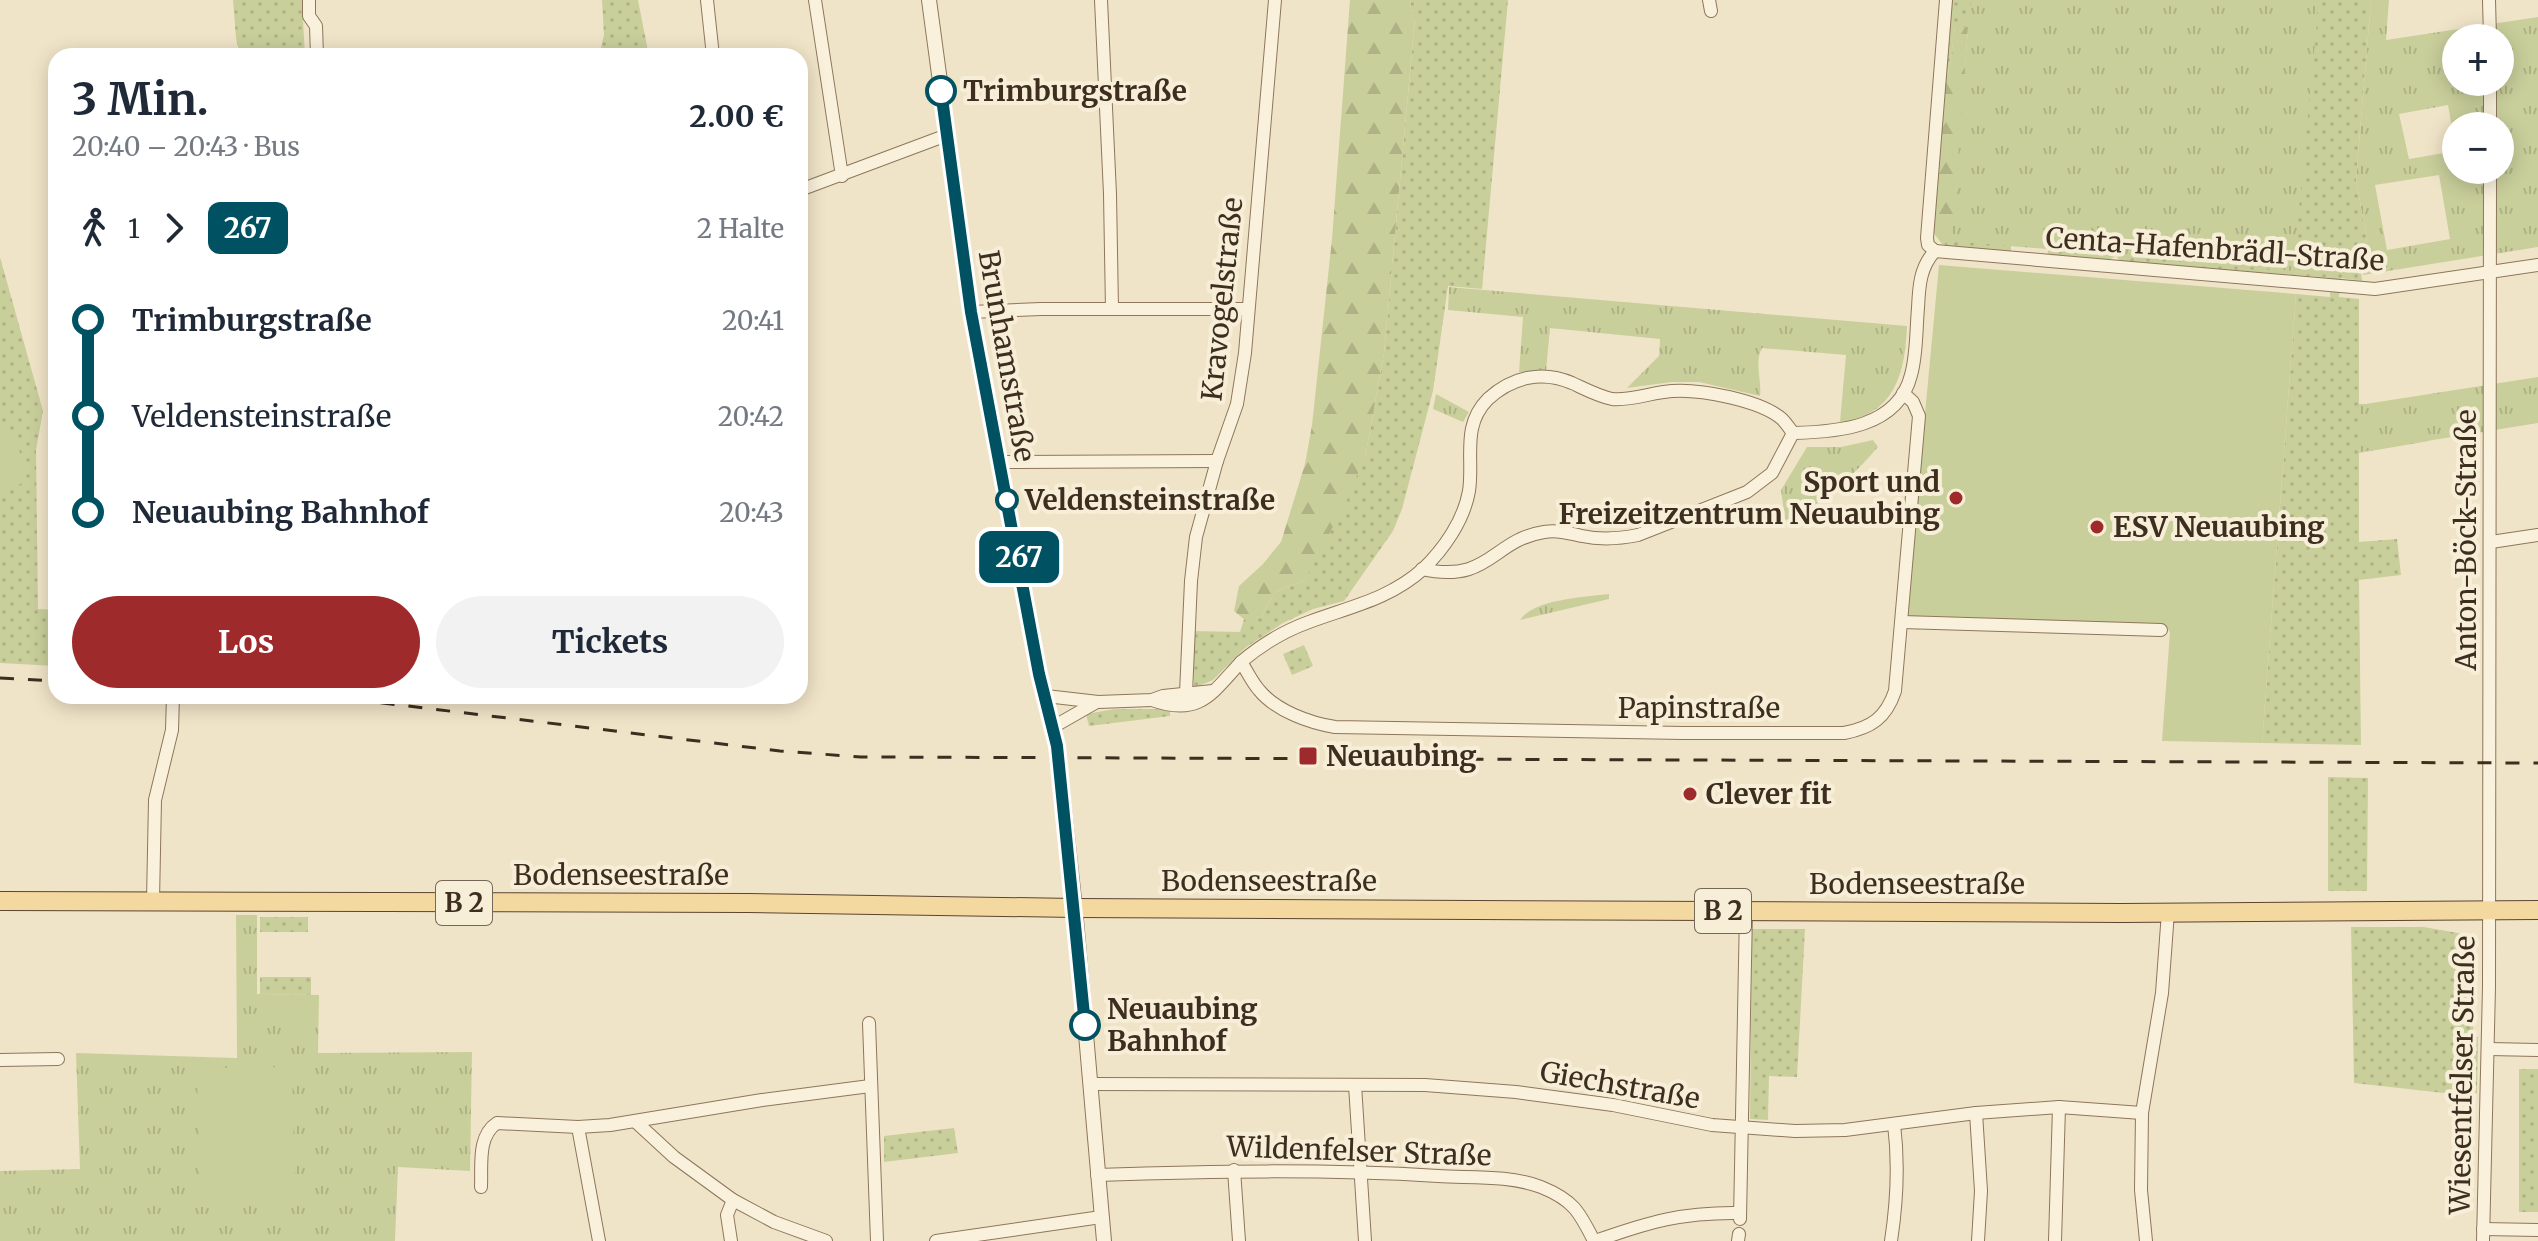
<!DOCTYPE html>
<html lang="de">
<meta charset="utf-8">
<style>
:root{--surface:#fff;--page:#f2f2f3;--text:#1f2937;--muted:#747a83;--accent:#9e2a2b}
body{margin:0;font-family:Merriweather,serif;background:var(--page);color:var(--text);height:100vh;display:flex;flex-direction:column;font-size:30px;white-space:nowrap}
*{box-sizing:border-box;margin:0}
p{font-size:26px;color:var(--muted)}
.icon{flex:none;width:44px;height:44px;fill:none;stroke:currentColor;stroke-width:2;stroke-linecap:round;stroke-linejoin:round}
.map{position:relative;flex:1;overflow:hidden}
.panel{position:absolute;left:48px;top:48px;width:760px;height:656px;display:flex;flex-direction:column;background:var(--surface);border-radius:24px;box-shadow:0 4px 20px #0003}
.panel>*{flex:none}
.badge{padding:0 16px;border-radius:12px;font-size:28px;line-height:52px}
.controls{position:absolute;left:2442px;top:24px;display:grid;gap:16px}
.controls a{display:grid;place-items:center;width:72px;height:72px;border-radius:50%;background:var(--surface);box-shadow:0 4px 20px #0003;font-size:40px}
.map>.badge{position:absolute;translate:-50% -50%;box-shadow:0 0 0 4px #fff}
.legs{display:flex;align-items:center;gap:12px;height:88px;padding:0 24px;font-size:26px}
.legs p{margin-inline-start:auto}
.head{display:flex;align-items:center;justify-content:space-between;height:136px;padding:0 24px}
h1{font-size:44px;font-weight:700;line-height:60px}
.action{display:flex;gap:16px;margin-top:auto;padding:16px 24px}
.action a{flex:1;height:92px;border-radius:48px;background:var(--accent);color:#fff;font-size:32px;font-weight:700;line-height:92px;text-align:center}
.action a+a{background:var(--page);color:var(--text)}
ul{padding:0 24px;list-style:none}
li{display:flex;align-items:center;gap:28px;height:96px;font-size:30px}
li i{display:grid;place-items:center;width:12px;height:100%;margin:0 10px;background:currentColor}
li i::after{content:'';width:20px;height:20px;margin:-10px;border:6px solid;border-radius:50%;background:var(--surface)}
li p{margin-inline-start:auto}
li:first-child i{background:linear-gradient(#0000 50%,currentColor 0)}
li:last-child i{background:linear-gradient(currentColor 50%,#0000 0)}
.map>svg:first-child{display:block}
.grass{fill:url(#grass-dots)}
.forest{fill:url(#forest-firs)}
.park{fill:url(#park-tufts);fill-rule:evenodd}
.pitch{fill:#c9cf9b}
.lines{fill:none;stroke-linecap:round;stroke-linejoin:round}
.minor-casing{stroke:#8d765c;stroke-width:14}
.tertiary-casing{stroke:#8d765c;stroke-width:16}
.primary-casing{stroke:#5b4430;stroke-width:20}
.minor{stroke:#faf1dc;stroke-width:12}
.tertiary{stroke:#faf1dc;stroke-width:14}
.primary{stroke:#f3d9a0;stroke-width:18}
.rail{stroke:#3d2e20;stroke-width:3;stroke-dasharray:14 14;stroke-linecap:butt}
.line-1-casing{stroke:#fff;stroke-width:18}
.line-1{stroke:#005262;stroke-width:12}
.stop-1-dot{fill:#fff;stroke:#005262;stroke-width:4}
.poi-dot{fill:#9e2a2b;stroke:#f7eed8;stroke-width:3}
.labels{text-anchor:middle;stroke-width:8;stroke-linejoin:round;paint-order:stroke}
.shield{fill:#f7eed8;stroke:#756857;stroke-width:2}
.shield-label{font-size:26px;font-weight:bold;fill:#3d2e20}
.stop-label{font-size:28px;font-weight:bold;fill:#3d2e20;stroke:#f7eed8;text-anchor:start}
.street-label{font-size:28px;fill:#3d2e20;stroke:#f7eed8}
.poi-label{font-size:28px;font-weight:bold;fill:#3d2e20;stroke:#f7eed8;text-anchor:start}
</style>
<div class="map">
<svg width="2538" height="1241" viewBox="0 0 2538 1241">
<defs>
<pattern id="grass-dots" width="8" height="8" patternUnits="userSpaceOnUse" patternTransform="scale(2)"><rect width="8" height="8" fill="#c9cf9b"/><path d="M2 2h.1M6 6h.1" fill="none" stroke="#aeb285" stroke-width="1.8" stroke-linecap="round"/></pattern>
<pattern id="forest-firs" width="22" height="20" patternUnits="userSpaceOnUse" patternTransform="scale(2)"><rect width="22" height="20" fill="#c9cf9b"/><path d="M5 1l3.5 6h-7zM16 11l3.5 6h-7z" fill="#aeb285"/></pattern>
<pattern id="park-tufts" width="24" height="20" patternUnits="userSpaceOnUse" patternTransform="scale(2)"><rect width="24" height="20" fill="#c9cf9b"/><path d="M3 7l-1-3M5 7V3M7 7l1-3M15 17l-1-3M17 17v-4M19 17l1-3" fill="none" stroke="#aeb285"/></pattern>
</defs>
<rect width="100%" height="100%" fill="#f0e4c8"/>
<g class="grass">
<path d="M 233,0 L 302,0 L 305,56 L 240,56 L 236,38 Z"/>
<path d="M 602,0 L 638,0 L 649,56 L 599,56 L 604,35 Z"/>
<path d="M 1410,0 L 1508,0 L 1482,289 L 1448,286 L 1433,391 L 1402,509 L 1393,531 L 1344,601 L 1313,609 L 1283,623 L 1245,648 L 1213,680 L 1194,688 L 1194,631 L 1240,632 L 1244,619 L 1261,617 L 1275,592 L 1305,580 L 1366,453 L 1384,353 L 1415,19 L 1412,17 Z"/>
<path d="M 1952,0 L 2371,0 L 2356,179 L 2367,241 L 2358,244 L 2362,281 L 2341,278 L 2339,297 L 2359,299 L 2359,404 L 2367,404 L 2429,441 L 2359,453 L 2359,542 L 2397,539 L 2401,575 L 2359,580 L 2361,745 L 2262,743 L 2296,294 L 2330,297 L 2331,278 L 2120,261 L 2120,253 L 2109,260 L 2047,255 L 2049,248 L 2011,245 L 2011,252 L 1950,246 L 1955,240 L 1952,229 L 1968,28 L 1955,27 L 1950,65 L 1945,81 Z"/>
<path d="M 0,257 L 43,411 L 36,450 L 38,609 L 56,610 L 56,666 L 0,663 Z"/>
<path d="M 1304,645 L 1313,666 L 1292,675 L 1283,654 Z"/>
<path d="M 1115,709 L 1170,709 L 1170,716 L 1089,726 L 1086,714 Z"/>
<path d="M 2328,777 L 2368,778 L 2367,891 L 2328,891 Z"/>
<rect x="260" y="917" width="48" height="15"/>
<path d="M 2351,927 L 2424,927 L 2469,935 L 2474,939 L 2473,1036 L 2478,1037 L 2477,1093 L 2462,1095 L 2354,1083 Z"/>
<path d="M 1752,929 L 1805,929 L 1797,1077 L 1769,1076 L 1768,1120 L 1750,1119 Z"/>
<path d="M 260,977 L 311,977 L 311,995 L 260,994 Z"/>
<rect x="2519" y="1069" width="19" height="143"/>
<path d="M 954,1128 L 958,1153 L 884,1162 L 884,1136 Z"/>
</g>
<g class="forest">
<path d="M 1350,0 L 1410,0 L 1412,17 L 1415,18 L 1384,353 L 1366,453 L 1348,498 L 1305,580 L 1275,592 L 1261,617 L 1245,620 L 1234,611 L 1239,586 L 1262,565 L 1281,542 L 1305,464 L 1312,425 L 1332,239 Z"/>
<path d="M 1955,26 L 1968,27 L 1965,68 L 1967,219 L 1952,229 L 1955,240 L 1950,246 L 1942,244 L 1933,232 L 1945,81 L 1950,65 Z"/>
</g>
<g class="park">
<path d="M 1971,0 L 2319,0 L 2293,271 L 2128,256 L 2119,260 L 2116,255 L 1951,241 Z"/>
<path d="M 2371,0 L 2389,0 L 2386,40 L 2538,17 L 2538,247 L 2363,275 L 2357,243 L 2367,241 L 2356,179 ZM 2456,38 L 2500,38 L 2500,82 L 2456,82 ZM 2448,105 L 2456,150 L 2456,126 L 2500,126 L 2500,170 L 2456,170 L 2456,151 L 2409,159 L 2399,114 ZM 2439,175 L 2450,239 L 2387,250 L 2375,185 Z"/>
<path d="M 1449,287 L 1907,326 C 1905,374 1895,415 1840,422 L 1846,355 L 1762,348 C 1754,363 1762,380 1760,396 L 1699,382 L 1672,382 L 1627,388 L 1659,356 L 1660,339 L 1550,328 L 1546,371 L 1519,372 L 1523,317 L 1448,310 Z"/>
<path d="M 2538,377 L 2538,423 L 2359,452 L 2359,405 Z"/>
<path d="M 1436,394 L 1469,412 L 1463,422 L 1433,409 Z"/>
<path d="M 1873,440 L 1878,447 C 1849,481 1822,501 1786,526 L 1781,490 L 1807,447 L 1841,447 Z"/>
<path d="M 1609,594 L 1609,599 L 1520,620 C 1534,599 1585,597 1609,594 Z"/>
<path d="M 236,915 L 257,915 L 257,994 L 319,995 L 318,1053 L 472,1052 L 470,1171 L 398,1167 L 395,1241 L 0,1241 L 0,1171 L 80,1169 L 76,1053 L 237,1058 Z"/>
</g>
<g class="pitch">
<path d="M 1939,265 L 2296,294 L 2262,743 L 2162,741 L 2170,632 L 2165,626 L 1905,626 Z"/>
<path d="M 0,429 C 14,436 31,467 24,482 L 11,489 L 0,488 Z"/>
<path d="M 306,997 L 306,1018 L 275,1018 L 275,998 Z"/>
<path d="M 292,1067 L 295,1205 L 200,1207 L 197,1068 Z"/>
</g>
<g class="lines">
<defs>
<g id="minor">
<path d="M 309,0 L 309,16 L 316,26 L 317,56"/>
<path d="M 707,0 L 713,56"/>
<path d="M 815,0 L 842,176"/>
<path d="M 1101,0 L 1110,194 L 1112,309"/>
<path d="M 1709,0 L 1711,11"/>
<path d="M 2489,0 L 2490,38"/>
<path d="M 2490,82 L 2490,126"/>
<path d="M 800,190 L 947,135"/>
<path d="M 1935,251 L 2375,289 L 2538,265"/>
<path d="M 1935,251 L 1928,245 L 1927,238 L 1946,0"/>
<path d="M 971,312 L 1041,309 L 1248,309"/>
<path d="M 1793,433 C 1837,432 1898,428 1911,375 C 1917,354 1916,330 1918,308 C 1919,286 1920,267 1935,251"/>
<path d="M 998,462 L 1217,461"/>
<path d="M 2491,542 L 2538,535"/>
<path d="M 1422,569 C 1490,584 1492,540 1544,532 C 1558,530 1569,533 1582,536 C 1601,540 1618,539 1638,535 L 1747,492 L 1772,473 L 1793,433"/>
<path d="M 1902,622 L 2161,630"/>
<path d="M 1241,662 C 1261,645 1284,631 1309,622 C 1349,607 1390,599 1423,569 C 1444,549 1464,520 1469,491 C 1474,459 1461,426 1488,399 C 1512,377 1542,370 1572,383 C 1585,389 1598,396 1612,399 C 1631,401 1653,392 1672,391 C 1700,389 1760,400 1782,419 C 1786,423 1790,429 1793,433"/>
<path d="M 1186,693 L 1191,581 L 1196,537 L 1217,461 L 1237,404 L 1245,353 L 1275,0"/>
<path d="M 1046,696 L 1098,702 L 1152,700 L 1163,696 L 1213,691"/>
<path d="M 1152,700 C 1200,717 1212,693 1241,662 C 1247,671 1252,682 1259,690 C 1276,711 1310,723 1335,727 L 1683,733 L 1844,733 C 1871,728 1886,718 1895,691 L 1919,416 L 1913,402 L 1903,393"/>
<path d="M 1053,727 L 1095,703"/>
<path d="M 153,901 L 155,800 L 172,730 L 173,696"/>
<path d="M 869,1023 L 877,1241"/>
<path d="M 2489,1049 L 2538,1050"/>
<path d="M 0,1060 L 58,1059"/>
<path d="M 1090,1084 L 1425,1085 L 1516,1092 L 1613,1105 L 1712,1125 L 1795,1131 L 1845,1130 L 1976,1113 L 2059,1107 L 2142,1113"/>
<path d="M 1355,1085 L 1365,1241"/>
<path d="M 1976,1113 L 1981,1191 L 1978,1241"/>
<path d="M 636,1122 L 674,1157 L 733,1200 L 774,1222 L 826,1241"/>
<path d="M 578,1127 L 599,1241"/>
<path d="M 1234,1170 L 1239,1241"/>
<path d="M 1097,1175 C 1211,1171 1324,1169 1438,1176 C 1470,1178 1510,1175 1541,1187 C 1573,1200 1579,1211 1594,1241"/>
<path d="M 481,1187 C 482,1166 477,1136 497,1123 L 578,1127 L 610,1125 L 762,1100 L 870,1086"/>
<path d="M 1740,1219 L 1746,911"/>
<path d="M 2483,1229 L 2538,1230"/>
<path d="M 731,1241 L 727,1215 L 733,1200"/>
<path d="M 936,1241 L 1101,1217"/>
<path d="M 1595,1241 C 1649,1222 1682,1212 1740,1213"/>
<path d="M 1738,1241 L 1739,1234"/>
<path d="M 1891,1241 C 1897,1202 1899,1164 1894,1124"/>
<path d="M 2055,1241 L 2059,1107"/>
<path d="M 2146,1241 L 2141,1190 L 2142,1113 L 2162,993 L 2168,912"/>
<path d="M 2483,1241 L 2489,987 L 2490,170"/>
</g>
<path id="tertiary" d="M 929,0 L 971,312 L 1039,674 L 1057,746 L 1075,908 L 1104,1241"/>
<path id="primary" d="M 0,901 L 748,903 L 1075,908 L 2121,913 L 2538,910"/>
</defs>
<use href="#minor" class="minor-casing"/>
<use href="#tertiary" class="tertiary-casing"/>
<use href="#primary" class="primary-casing"/>
<use href="#minor" class="minor"/>
<use href="#tertiary" class="tertiary"/>
<use href="#primary" class="primary"/>
<g class="rail">
<path d="M 0,678 L 56,681"/>
<path d="M 325,696 L 780,751 L 861,757 L 2538,763"/>
</g>
</g>
<g class="lines">
<defs>
<path id="line-1" d="M 941,91 L 971,312 L 1039,674 L 1057,746 L 1085,1025"/>
</defs>
<use href="#line-1" class="line-1-casing"/>
<use href="#line-1" class="line-1"/>
</g>
<g class="stop-1-dot">
<circle cx="941" cy="91" r="14"/>
<circle cx="1007" cy="500" r="10"/>
<circle cx="1085" cy="1025" r="14"/>
</g>
<g class="poi-dot">
<circle cx="1956" cy="498" r="8"/>
<circle cx="2097" cy="527" r="8"/>
<rect x="1298" y="746" width="20" height="20" rx="4"/>
<circle cx="1690" cy="794" r="8"/>
</g>
<g class="labels">
<g class="shield">
<rect x="436" y="881" width="56" height="44" rx="6"/>
<rect x="1695" y="889" width="56" height="44" rx="6"/>
</g>
<g class="shield-label">
<text x="464" y="912">B 2</text>
<text x="1723" y="920">B 2</text>
</g>
<g class="stop-label">
<text x="963" y="101">Trimburgstraße</text>
<text x="1025" y="510">Veldensteinstraße</text>
<text x="1107" y="1019">Neuaubing<tspan x="1107" dy="32">Bahnhof</tspan></text>
</g>
<g class="street-label">
<text transform="translate(2215 249) rotate(4)" y="10">Centa-Hafenbrädl-Straße</text>
<text transform="translate(1222 299) rotate(-84)" y="10">Kravogelstraße</text>
<text transform="translate(1007 356) rotate(80)" y="10">Brunhamstraße</text>
<text transform="translate(2466 540) rotate(-90)" y="10">Anton-Böck-Straße</text>
<text x="1699" y="718">Papinstraße</text>
<text x="621" y="885">Bodenseestraße</text>
<text x="1269" y="891">Bodenseestraße</text>
<text x="1917" y="894">Bodenseestraße</text>
<text transform="translate(2462 1075) rotate(-89)" y="10">Wiesentfelser Straße</text>
<text transform="translate(1620 1085) rotate(10)" y="10">Giechstraße</text>
<text transform="translate(1359 1151) rotate(2)" y="10">Wildenfelser Straße</text>
</g>
<g class="poi-label">
<text x="1940" y="492" text-anchor="end">Sport und<tspan x="1940" dy="32">Freizeitzentrum Neuaubing</tspan></text>
<text x="2113" y="537">ESV Neuaubing</text>
<text x="1326" y="766">Neuaubing</text>
<text x="1706" y="804">Clever fit</text>
</g>
</g>
</svg>
<div class="controls">
<a>+</a>
<a>−</a>
</div>
<b class="badge" style="left:1019px;top:557px;background:#005262;color:#fff">267</b>
<section class="panel">
<div class="head"><div><h1>3 Min.</h1><p>20:40 – 20:43 · Bus</p></div><b>2.00 €</b></div>
<div class="legs"><svg class="icon" aria-label="walk" viewBox="0 0 24 24"><circle cx="13" cy="4" r="2"/><path d="M13 8l-2 6 4 7M11 14l-3 7M7 12l3-4h3l4 4"/></svg>1<svg class="icon" aria-label="forward" viewBox="0 0 24 24"><path d="M9 5l7 7-7 7"/></svg><b class="badge" style="background:#005262;color:#fff">267</b><p>2 Halte</p></div>
<ul>
<li><i style="color:#005262"></i><b>Trimburgstraße</b><p>20:41</p></li>
<li><i style="color:#005262"></i><span>Veldensteinstraße</span><p>20:42</p></li>
<li><i style="color:#005262"></i><b>Neuaubing Bahnhof</b><p>20:43</p></li>
</ul>
<div class="action"><a>Los</a><a>Tickets</a></div>
</section>
</div>
